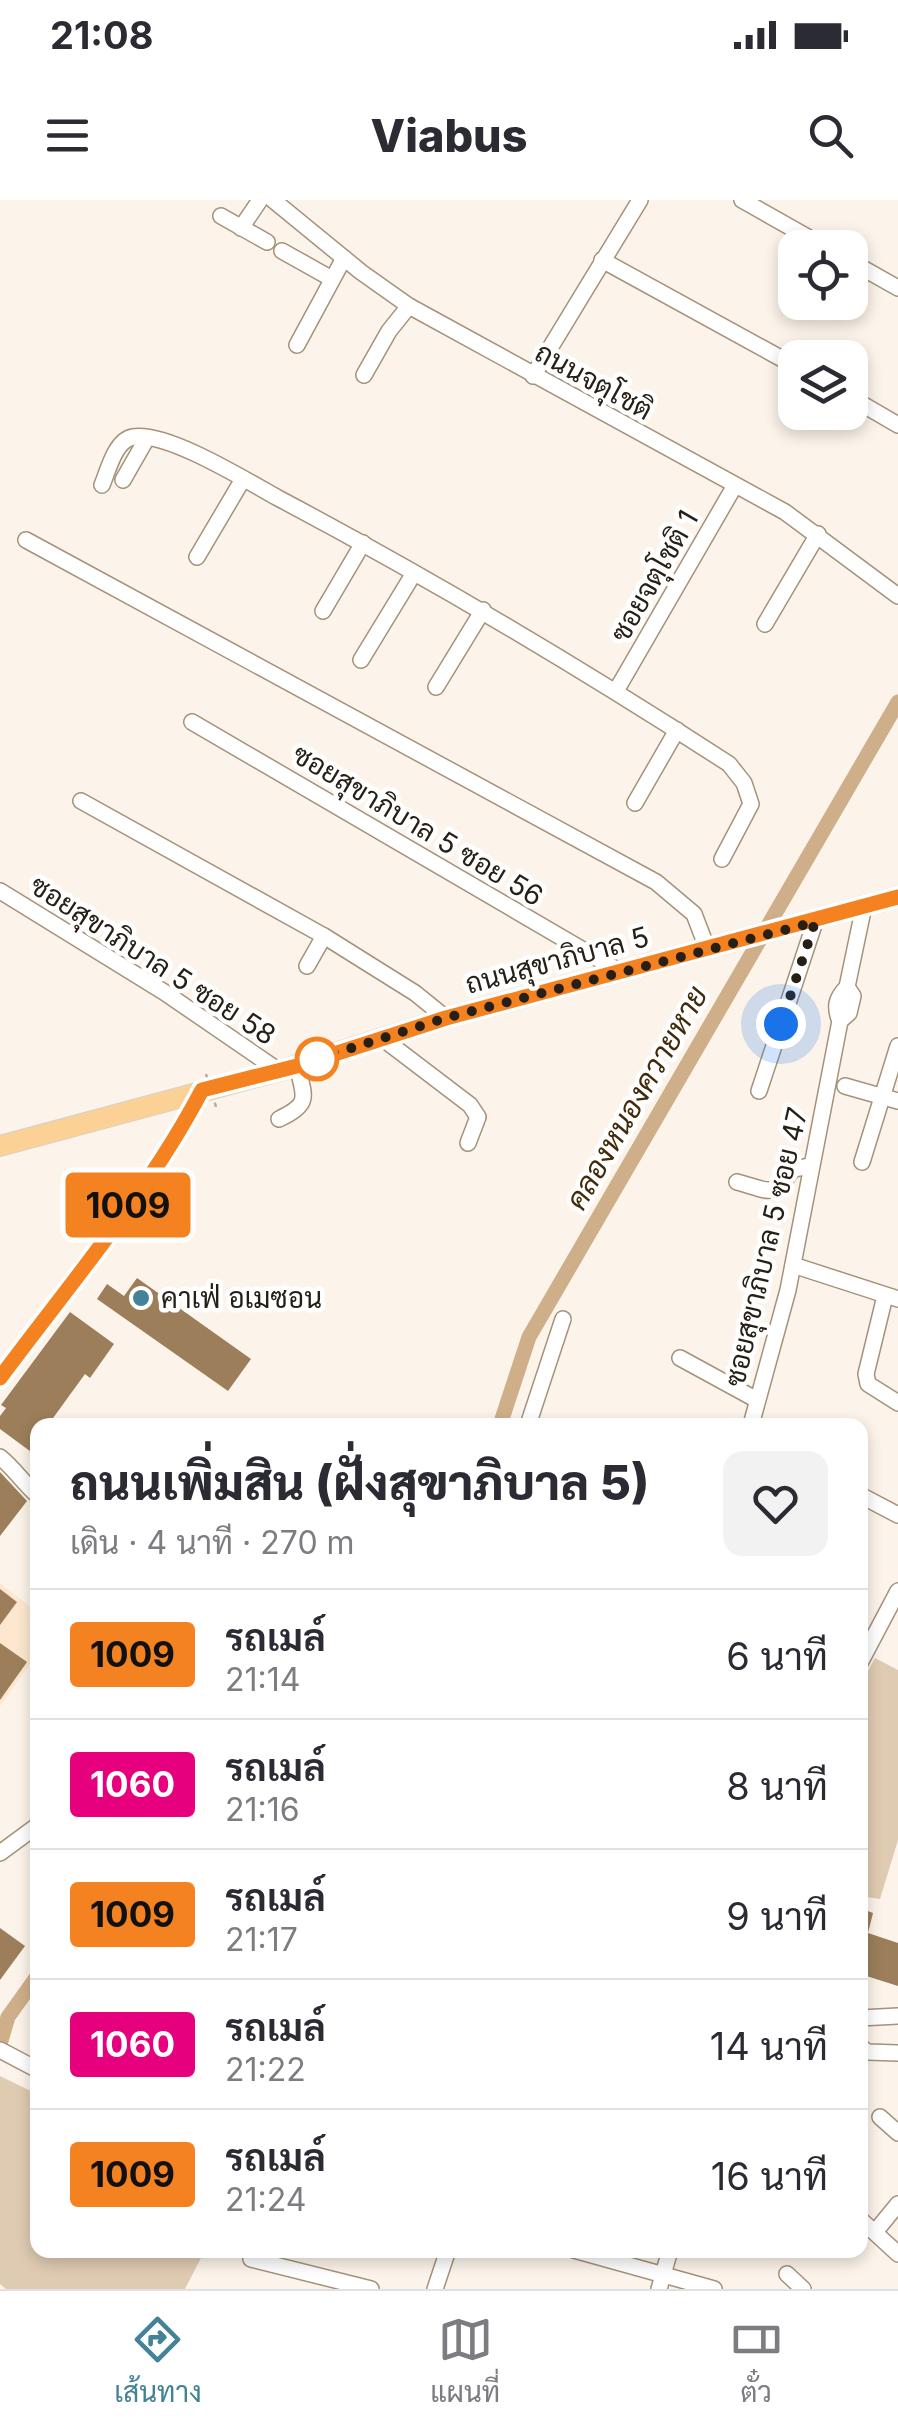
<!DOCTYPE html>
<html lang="th">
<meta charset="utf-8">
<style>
:root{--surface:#fff;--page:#f2f2f3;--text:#2b2b33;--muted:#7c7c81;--line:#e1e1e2;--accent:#438297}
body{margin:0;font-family:Inter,Sarabun,sans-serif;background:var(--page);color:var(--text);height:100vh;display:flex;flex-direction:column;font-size:38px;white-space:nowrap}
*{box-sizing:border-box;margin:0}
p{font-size:32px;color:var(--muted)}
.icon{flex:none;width:55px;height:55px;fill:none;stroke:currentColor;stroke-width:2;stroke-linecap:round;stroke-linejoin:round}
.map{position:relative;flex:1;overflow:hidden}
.side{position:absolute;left:30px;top:1218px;width:838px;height:840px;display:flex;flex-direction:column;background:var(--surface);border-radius:20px;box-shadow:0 5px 15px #0003}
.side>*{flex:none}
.badge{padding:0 20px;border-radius:8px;font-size:35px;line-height:65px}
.fabs{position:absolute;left:778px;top:30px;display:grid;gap:20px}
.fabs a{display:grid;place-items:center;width:90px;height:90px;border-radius:20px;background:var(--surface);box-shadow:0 5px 15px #0003;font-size:50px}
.you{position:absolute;width:50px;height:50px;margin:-25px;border:8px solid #fff;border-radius:50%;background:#1a73e8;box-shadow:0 0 0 15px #1a73e833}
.map>.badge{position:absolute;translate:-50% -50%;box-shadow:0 0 0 5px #fff}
.round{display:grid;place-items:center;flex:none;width:105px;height:105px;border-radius:20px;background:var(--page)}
.head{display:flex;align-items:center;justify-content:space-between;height:170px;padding:0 40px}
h1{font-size:48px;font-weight:800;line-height:75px}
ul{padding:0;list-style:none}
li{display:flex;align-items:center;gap:30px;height:130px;padding:0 40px;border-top:2px solid var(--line)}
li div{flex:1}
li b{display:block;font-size:38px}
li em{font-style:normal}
li .badge{min-width:110px;font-weight:700;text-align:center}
.status{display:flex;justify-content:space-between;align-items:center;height:70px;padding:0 50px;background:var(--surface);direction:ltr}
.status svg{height:28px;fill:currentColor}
header{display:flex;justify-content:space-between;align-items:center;height:130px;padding:0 40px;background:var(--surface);font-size:45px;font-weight:800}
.tabs{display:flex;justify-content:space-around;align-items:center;height:140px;border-top:2px solid var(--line);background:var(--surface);font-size:28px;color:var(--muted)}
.tabs a{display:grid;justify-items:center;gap:5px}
.tabs .on{color:var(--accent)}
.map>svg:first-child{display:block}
.built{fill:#fde8cf}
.green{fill:#dfcbb2}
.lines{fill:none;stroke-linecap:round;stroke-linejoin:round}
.canal{stroke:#ceaf89;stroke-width:15}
.building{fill:#9c7f5a}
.minor-casing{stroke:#a5927b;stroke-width:18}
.major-casing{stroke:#d4d2d0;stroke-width:22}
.minor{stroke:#fff;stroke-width:15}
.major{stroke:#fcd195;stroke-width:20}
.path-bridge{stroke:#b6aea5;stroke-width:2.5;stroke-dasharray:10 5;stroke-linecap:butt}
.line-casing{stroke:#fff;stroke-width:22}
.line{stroke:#f58220;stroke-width:15}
.walk{stroke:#261f16;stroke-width:10;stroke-dasharray:0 18}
.stop-dot{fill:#fff;stroke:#f58220;stroke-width:5}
.poi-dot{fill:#438297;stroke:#fff;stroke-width:4}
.labels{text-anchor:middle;stroke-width:9;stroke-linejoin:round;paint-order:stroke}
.street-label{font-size:28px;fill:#261f16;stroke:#fff}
.poi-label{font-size:28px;fill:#261f16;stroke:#fff;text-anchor:start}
.water-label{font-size:30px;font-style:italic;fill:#412b0b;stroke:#fff}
</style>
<div class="status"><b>21:08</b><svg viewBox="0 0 49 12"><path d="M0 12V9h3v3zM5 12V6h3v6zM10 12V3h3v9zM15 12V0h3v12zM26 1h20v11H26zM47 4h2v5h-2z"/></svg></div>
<header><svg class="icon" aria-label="menu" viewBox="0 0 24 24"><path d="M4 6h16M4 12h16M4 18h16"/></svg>Viabus<svg class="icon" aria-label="search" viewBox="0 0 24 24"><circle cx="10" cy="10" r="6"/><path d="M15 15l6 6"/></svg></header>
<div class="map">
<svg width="898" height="2089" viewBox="0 0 898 2089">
<rect width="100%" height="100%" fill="#fcf4ea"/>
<path class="built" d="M 0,1383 L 38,1413 L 37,1454 L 0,1506 Z"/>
<g class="green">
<path d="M 875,1458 L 898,1470 L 898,1640 L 880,1699 L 860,1696 L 860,1486 Z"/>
<path d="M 0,1876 L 37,1894 L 38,2050 L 205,2050 L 185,2089 L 6,2089 L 0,2084 Z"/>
</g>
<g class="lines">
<g class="canal">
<path d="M 500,1225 L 529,1137 L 898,502"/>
<path d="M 0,1844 L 8,1817 L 38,1775"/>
</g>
</g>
<g class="building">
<path d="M 137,1078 L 251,1159 L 228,1191 L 97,1099 L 107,1084 L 124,1096 Z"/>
<path d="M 70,1112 L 114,1144 L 90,1178 L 85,1174 L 48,1225 L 38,1225 L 38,1257 L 0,1229 L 0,1216 L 6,1208 L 1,1205 Z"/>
<path d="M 0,1272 L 27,1301 L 0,1336 Z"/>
<path d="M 0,1389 L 17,1402 L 0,1425 Z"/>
<path d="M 0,1443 L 27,1462 L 0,1500 Z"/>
<path d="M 860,1708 L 873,1713 L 868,1733 L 898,1743 L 898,1786 L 860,1774 Z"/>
<path d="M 0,1728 L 25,1746 L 0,1780 Z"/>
</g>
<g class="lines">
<defs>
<g id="minor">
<path d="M 273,0 L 361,72 L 409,106 L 785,312 L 898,396"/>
<path d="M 742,0 L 827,48"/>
<path d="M 221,16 L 267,42"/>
<path d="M 241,28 L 260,0"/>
<path d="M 282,51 L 332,79"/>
<path d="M 602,60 L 795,166"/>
<path d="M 850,61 L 898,88"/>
<path d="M 297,145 L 344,58"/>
<path d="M 364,175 L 389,131 L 409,106"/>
<path d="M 533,176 L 640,0"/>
<path d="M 850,197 L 898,225"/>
<path d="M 123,280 L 147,238"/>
<path d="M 102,285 C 108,271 115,240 133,237 C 167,231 247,281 278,298 C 433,380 582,469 729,564 L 744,583 L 751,604 L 722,659"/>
<path d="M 26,340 L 656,682 L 694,714 L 707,748"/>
<path d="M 197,357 L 243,279"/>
<path d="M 323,411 L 363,343"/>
<path d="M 765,424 L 818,334"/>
<path d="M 361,460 L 414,373"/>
<path d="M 436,487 L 483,410"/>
<path d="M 616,491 L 734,287"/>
<path d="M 192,522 L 619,771"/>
<path d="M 81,601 L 324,736 L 415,793 L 446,818"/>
<path d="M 635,603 L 677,530"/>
<path d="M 0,691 L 164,792 L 279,871"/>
<path d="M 307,766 L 324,736"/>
<path d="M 840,821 C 834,807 836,798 847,787 L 864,706"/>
<path d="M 382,838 L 470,905 L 478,917 L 468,943"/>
<path d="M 845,886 L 898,901"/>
<path d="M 759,891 L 815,722"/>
<path d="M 279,919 C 312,903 304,897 297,865"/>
<path d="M 862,962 L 898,846"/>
<path d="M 737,982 C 771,991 772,999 793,969 L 811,966"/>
<path d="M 793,1065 L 898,1099"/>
<path d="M 885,1096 L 866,1174 L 868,1184 L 898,1203"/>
<path d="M 680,1158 L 757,1200"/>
<path d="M 0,1178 C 69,1084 147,992 203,890"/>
<path d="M 528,1225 L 563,1119"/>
<path d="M 751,1225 L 788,1090 L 840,821 L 849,813 L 853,796 L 847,787"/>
<path d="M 0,1257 C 15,1269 23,1283 38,1296"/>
<path d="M 860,1295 L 898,1315"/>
<path d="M 860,1463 L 898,1391"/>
<path d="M 0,1653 L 38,1625"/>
<path d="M 860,1818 L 898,1816"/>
<path d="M 860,1846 L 867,1852 L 898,1853"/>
<path d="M 0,1850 L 38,1870"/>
<path d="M 880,1917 L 898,1933"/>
<path d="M 860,2019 L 898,2054"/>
<path d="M 875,2032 L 898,2004"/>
<path d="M 574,2050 L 714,2089"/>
<path d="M 251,2059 L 371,2089"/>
<path d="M 787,2074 L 803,2089"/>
<path d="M 435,2089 L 448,2050"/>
<path d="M 659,2089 L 670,2050"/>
</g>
<path id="major" d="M 0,946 L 279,871 L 446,818 L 898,697"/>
</defs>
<use href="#minor" class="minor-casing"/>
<use href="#major" class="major-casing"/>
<use href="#minor" class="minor"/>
<use href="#major" class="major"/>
<path class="path-bridge" d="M 206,874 L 216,907"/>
</g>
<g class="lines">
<defs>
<path id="line" d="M 0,1178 C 69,1085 148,993 202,890 L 297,866 L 446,818 L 898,697"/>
</defs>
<use href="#line" class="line-casing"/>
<use href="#line" class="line"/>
<path class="walk" d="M 317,859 L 446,818 L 815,722 L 781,824"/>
</g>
<circle class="stop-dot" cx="317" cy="859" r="20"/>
<circle class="poi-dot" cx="141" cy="1098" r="10"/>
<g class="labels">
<g class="street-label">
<text transform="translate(594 181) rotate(29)" y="10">ถนนจตุโชติ</text>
<text transform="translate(654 376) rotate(-60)" y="10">ซอยจตุโชติ 1</text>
<text transform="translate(418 625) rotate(31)" y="10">ซอยสุขาภิบาล 5 ซอย 56</text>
<text transform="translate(153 760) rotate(33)" y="10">ซอยสุขาภิบาล 5 ซอย 58</text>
<text transform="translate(557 760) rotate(-15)" y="10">ถนนสุขาภิบาล 5</text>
<text transform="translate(766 1047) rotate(-77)" y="10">ซอยสุขาภิบาล 5 ซอย 47</text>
</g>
<g class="poi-label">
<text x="161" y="1108">คาเฟ่ อเมซอน</text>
</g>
<g class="water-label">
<text transform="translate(637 898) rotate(-60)" y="10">คลองหนองควายหาย</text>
</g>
</g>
</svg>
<div class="fabs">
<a><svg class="icon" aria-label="locate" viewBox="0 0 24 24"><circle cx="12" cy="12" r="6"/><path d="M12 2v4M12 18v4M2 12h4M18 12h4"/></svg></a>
<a><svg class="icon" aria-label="layers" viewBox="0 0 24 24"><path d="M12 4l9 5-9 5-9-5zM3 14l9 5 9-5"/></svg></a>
</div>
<div class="you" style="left:781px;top:824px"></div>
<b class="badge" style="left:128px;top:1005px;background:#f58220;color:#111">1009</b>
<section class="side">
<div class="head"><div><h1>ถนนเพิ่มสิน (ฝั่งสุขาภิบาล 5)</h1><p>เดิน · 4 นาที · 270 m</p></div><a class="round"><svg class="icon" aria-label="heart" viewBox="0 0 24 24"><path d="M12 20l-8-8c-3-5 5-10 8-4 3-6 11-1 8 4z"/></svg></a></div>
<ul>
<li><span class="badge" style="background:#f58220;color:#111">1009</span><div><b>รถเมล์</b><p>21:14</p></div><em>6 นาที</em></li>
<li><span class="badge" style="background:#e6007e;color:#fff">1060</span><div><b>รถเมล์</b><p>21:16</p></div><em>8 นาที</em></li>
<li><span class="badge" style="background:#f58220;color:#111">1009</span><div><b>รถเมล์</b><p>21:17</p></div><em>9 นาที</em></li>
<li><span class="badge" style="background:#e6007e;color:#fff">1060</span><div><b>รถเมล์</b><p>21:22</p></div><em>14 นาที</em></li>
<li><span class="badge" style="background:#f58220;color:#111">1009</span><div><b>รถเมล์</b><p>21:24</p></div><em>16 นาที</em></li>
</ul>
</section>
</div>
<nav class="tabs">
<a class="on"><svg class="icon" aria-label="directions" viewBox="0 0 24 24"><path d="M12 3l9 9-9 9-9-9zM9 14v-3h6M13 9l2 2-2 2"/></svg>เส้นทาง</a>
<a><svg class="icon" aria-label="map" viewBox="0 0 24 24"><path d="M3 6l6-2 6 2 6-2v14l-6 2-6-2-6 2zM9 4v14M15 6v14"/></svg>แผนที่</a>
<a><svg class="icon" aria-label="tickets" viewBox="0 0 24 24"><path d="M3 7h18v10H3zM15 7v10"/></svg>ตั๋ว</a>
</nav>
